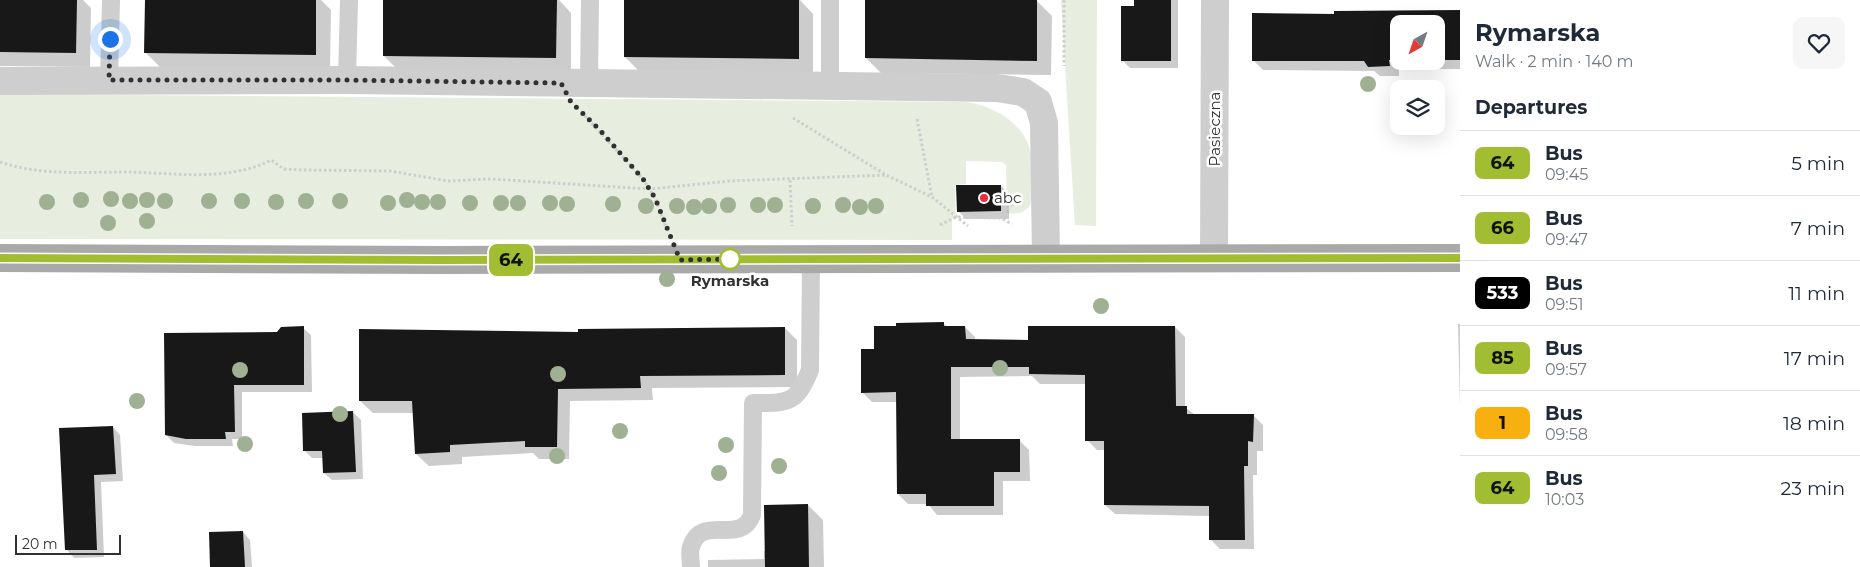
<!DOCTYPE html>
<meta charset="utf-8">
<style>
:root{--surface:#fff;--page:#f6f6f7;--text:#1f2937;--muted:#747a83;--line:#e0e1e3}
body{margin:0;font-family:Montserrat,sans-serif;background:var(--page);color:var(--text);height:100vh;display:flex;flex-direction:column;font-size:19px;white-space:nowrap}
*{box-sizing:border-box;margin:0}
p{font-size:16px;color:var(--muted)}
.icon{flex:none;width:28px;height:28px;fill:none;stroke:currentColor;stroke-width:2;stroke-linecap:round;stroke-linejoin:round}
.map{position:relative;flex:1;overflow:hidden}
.side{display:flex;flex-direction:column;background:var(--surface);width:400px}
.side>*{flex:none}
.badge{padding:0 10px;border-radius:8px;font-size:18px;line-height:32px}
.needle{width:32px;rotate:220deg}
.buttons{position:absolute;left:1390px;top:15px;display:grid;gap:10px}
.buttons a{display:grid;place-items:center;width:55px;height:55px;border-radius:10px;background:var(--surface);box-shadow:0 5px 20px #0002;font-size:25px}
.scale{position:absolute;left:15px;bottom:12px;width:106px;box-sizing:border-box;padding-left:5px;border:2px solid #313131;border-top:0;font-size:14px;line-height:18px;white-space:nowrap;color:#313131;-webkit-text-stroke:4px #fff;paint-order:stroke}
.you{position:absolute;width:25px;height:25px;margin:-12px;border:4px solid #fff;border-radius:50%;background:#1a73e8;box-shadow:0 0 0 8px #1a73e833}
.map>.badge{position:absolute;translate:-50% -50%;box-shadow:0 0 0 2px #fff}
h2{padding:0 15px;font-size:19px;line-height:45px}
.round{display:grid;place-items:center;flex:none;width:52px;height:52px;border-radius:10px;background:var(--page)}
.summary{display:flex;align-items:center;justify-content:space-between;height:85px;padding:0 15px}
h1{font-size:24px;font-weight:700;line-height:38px}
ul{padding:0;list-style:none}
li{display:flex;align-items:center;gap:15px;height:65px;padding:0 15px;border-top:1px solid var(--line)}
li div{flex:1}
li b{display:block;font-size:19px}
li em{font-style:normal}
li .badge{min-width:55px;font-weight:700;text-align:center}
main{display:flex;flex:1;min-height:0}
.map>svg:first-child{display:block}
.green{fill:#e7eedf}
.shadow{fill:#0003;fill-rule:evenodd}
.building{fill:#181818}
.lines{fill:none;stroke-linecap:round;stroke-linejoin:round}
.path{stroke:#cecece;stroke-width:3;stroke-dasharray:2.5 2.5;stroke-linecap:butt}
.service{stroke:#cecece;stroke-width:18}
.minor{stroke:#cecece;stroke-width:28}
.primary{stroke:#a9a9a9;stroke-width:28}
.tree{fill:#a0b093}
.line-casing{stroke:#fff;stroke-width:11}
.line{stroke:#a2bd31;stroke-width:8}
.walk{stroke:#313131;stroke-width:5;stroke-dasharray:0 9}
.poi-dot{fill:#ed2d38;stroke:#fff;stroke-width:2}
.stop-dot{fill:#fff;stroke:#a2bd31;stroke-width:2.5}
.labels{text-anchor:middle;stroke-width:5;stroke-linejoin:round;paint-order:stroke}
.street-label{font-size:15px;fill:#313131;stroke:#fff}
.poi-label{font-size:15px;fill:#313131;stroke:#fff;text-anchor:start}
.stop-label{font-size:15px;font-weight:bold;fill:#313131;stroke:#fff}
</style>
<main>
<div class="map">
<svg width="1460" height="567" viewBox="0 0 1460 567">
<rect width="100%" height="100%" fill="#fff"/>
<g class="green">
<path d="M 1061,0 L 1097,0 L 1096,226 L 1075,225 Z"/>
<path d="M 0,94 L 967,102 C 991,106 1015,118 1027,141 C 1033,154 1038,196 1028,208 C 1022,214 1014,214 1007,213 L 1006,165 L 1002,162 L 966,161 L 966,184 L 955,185 L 956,219 L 952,218 L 952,240 L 0,239 Z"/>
</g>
<g class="shadow">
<path d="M 0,0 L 83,0 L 91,8 L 90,67 L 0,66 Z"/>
<path d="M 146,0 L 321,0 L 331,10 L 330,69 L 161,68 L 146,53 Z"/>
<path d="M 385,0 L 559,0 L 571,13 L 571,72 L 399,71 L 384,56 Z"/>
<path d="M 625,0 L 800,0 L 813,14 L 813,73 L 640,72 L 625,57 Z"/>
<path d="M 866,0 L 1037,1 L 1052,16 L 1051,75 L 881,73 L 866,58 Z"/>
<path d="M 1135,0 L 1178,0 L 1178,68 L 1130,68 L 1122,60 L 1135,8 Z"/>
<path d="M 1460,12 L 1460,69 L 1399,69 L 1399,76 L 1380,76 L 1374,71 L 1263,70 L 1253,60 L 1253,15 ZM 1399,24 L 1436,24 L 1436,61 L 1399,61 Z"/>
<path d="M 1001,186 L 1009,194 L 1009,219 L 966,219 L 958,211 Z"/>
<path d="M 944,324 L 948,327 L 965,327 L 975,337 L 975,340 L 1030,342 L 1175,327 L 1185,337 L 1185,407 L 1195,415 L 1253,415 L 1263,425 L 1263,451 L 1257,451 L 1257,475 L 1253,475 L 1254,549 L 1220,549 L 1211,540 L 1210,516 L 1115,514 L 1105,505 L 1106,450 L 1097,450 L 1087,440 L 1086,384 L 1040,384 L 1032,376 L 960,377 L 960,440 L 1019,440 L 1029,450 L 1030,481 L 1003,481 L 1003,515 L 937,515 L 928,504 L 908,504 L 898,494 L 898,402 L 872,402 L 862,392 L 875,350 L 897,327 Z"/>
<path d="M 1458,324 L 1460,324 L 1460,408 Z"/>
<path d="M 303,328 L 311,335 L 312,392 L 242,392 L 242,439 L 232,439 L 233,446 L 195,446 L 174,443 L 166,435 L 278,333 Z"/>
<path d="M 785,328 L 797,340 L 797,387 L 652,388 L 653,400 L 570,401 L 569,459 L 539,459 L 533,453 L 462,457 L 462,464 L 429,466 L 416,454 L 414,413 L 373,413 L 360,401 L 579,333 Z"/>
<path d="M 353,412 L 361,420 L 363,479 L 332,480 L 324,473 L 324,458 L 312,458 L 305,451 Z"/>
<path d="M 113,427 L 120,435 L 123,481 L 101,482 L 104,557 L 74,558 L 67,550 L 60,429 Z"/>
<path d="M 808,505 L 823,520 L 824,567 L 708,567 L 708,560 L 764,559 L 764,551 L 766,551 Z"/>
<path d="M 243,532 L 250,540 L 252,567 L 212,567 Z"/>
</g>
<g class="building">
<path d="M 0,0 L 77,0 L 76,53 L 0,52 Z"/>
<path d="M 145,0 L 316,0 L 316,55 L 144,53 Z"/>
<path d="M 383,0 L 557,0 L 556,58 L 383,56 Z"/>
<path d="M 624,0 L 799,0 L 799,59 L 624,57 Z"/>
<path d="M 865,0 L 1037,0 L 1037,61 L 865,58 Z"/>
<path d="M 1134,0 L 1171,0 L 1171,61 L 1121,61 L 1121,6 L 1134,6 Z"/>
<path d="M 1460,10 L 1460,60 L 1436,60 L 1436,24 L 1399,24 L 1399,60 L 1389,60 L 1390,66 L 1368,67 L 1364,61 L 1252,61 L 1252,13 L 1334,14 L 1334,11 Z"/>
<path d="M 956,185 L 1001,185 L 1001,211 L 957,212 Z"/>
<path d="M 944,322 L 944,326 L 965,326 L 966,339 L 1028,340 L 1028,326 L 1175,326 L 1176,406 L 1187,406 L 1187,414 L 1254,414 L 1253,442 L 1248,441 L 1248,466 L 1244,466 L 1245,540 L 1209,540 L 1209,506 L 1104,505 L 1104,441 L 1085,441 L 1085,375 L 1029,374 L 1029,367 L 951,367 L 951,439 L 1020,439 L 1020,472 L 994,472 L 994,506 L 926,506 L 926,494 L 897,494 L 896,392 L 861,393 L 861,349 L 874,349 L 874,326 L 896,326 L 896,323 Z"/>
<path d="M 304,326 L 304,385 L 234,385 L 235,432 L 225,432 L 226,439 L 186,439 L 165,435 L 164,333 L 277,332 L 281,327 Z"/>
<path d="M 785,327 L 785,375 L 640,376 L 641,388 L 558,389 L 557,447 L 525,447 L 525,441 L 450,445 L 450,452 L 415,454 L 412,401 L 359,401 L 359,329 L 578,332 L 578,329 Z"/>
<path d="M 353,411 L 356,472 L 323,473 L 322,451 L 303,451 L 302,413 Z"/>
<path d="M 113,426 L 116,474 L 94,475 L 97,550 L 65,550 L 59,428 Z"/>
<path d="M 808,504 L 809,567 L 765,567 L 764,505 Z"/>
<path d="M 243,531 L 245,567 L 210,567 L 209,532 Z"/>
</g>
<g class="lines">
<g class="path">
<path d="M 1064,0 L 1064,66"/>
<path d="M 585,116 L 643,179 L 655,198 L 666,227"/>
<path d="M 793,118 L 886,175 L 932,197 L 968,226"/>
<path d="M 917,119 L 932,197"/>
<path d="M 0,162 C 41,176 86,172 129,172 C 175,173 229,182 271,160 L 284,169 L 302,170 L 390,171 L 448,181 L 491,179 L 649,189 L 729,181 L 886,175"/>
<path d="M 790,180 L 792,226"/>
<path d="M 1012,204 L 1001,218 L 1012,224"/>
<path d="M 940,225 L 956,217 L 1001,218"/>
</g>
<g class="service">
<path d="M 830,0 L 830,87"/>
<path d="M 109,80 L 111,0"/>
<path d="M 347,80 L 349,0"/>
<path d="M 589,84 L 590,0"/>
<path d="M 691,567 C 691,561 689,553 691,547 C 701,513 741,546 752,515 L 753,403 C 787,403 796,405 810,370 L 811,259"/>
</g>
<g class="minor">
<path d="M 0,81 L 347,80 L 997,88 L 1023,92 L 1038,102 L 1044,123 L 1046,258"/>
<path d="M 1214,257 L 1215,0"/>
</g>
<path class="primary" d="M 0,258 L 443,260 L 1460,258"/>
</g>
<g class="tree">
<circle cx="1368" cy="84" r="8"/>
<circle cx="111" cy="199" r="8"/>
<circle cx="81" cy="200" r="8"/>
<circle cx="147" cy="200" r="8"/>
<circle cx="407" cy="200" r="8"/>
<circle cx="130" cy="201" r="8"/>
<circle cx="165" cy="201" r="8"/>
<circle cx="209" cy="201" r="8"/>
<circle cx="242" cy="201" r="8"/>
<circle cx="306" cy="201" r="8"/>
<circle cx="340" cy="201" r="8"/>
<circle cx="47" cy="202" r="8"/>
<circle cx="276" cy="202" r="8"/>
<circle cx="422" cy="202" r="8"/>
<circle cx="438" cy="202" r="8"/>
<circle cx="388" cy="203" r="8"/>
<circle cx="470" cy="203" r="8"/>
<circle cx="501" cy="203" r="8"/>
<circle cx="518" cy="203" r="8"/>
<circle cx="550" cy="203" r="8"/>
<circle cx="567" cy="204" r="8"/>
<circle cx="613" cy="204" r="8"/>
<circle cx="728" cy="205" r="8"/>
<circle cx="758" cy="205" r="8"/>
<circle cx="775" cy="205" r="8"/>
<circle cx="843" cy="205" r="8"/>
<circle cx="646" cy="206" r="8"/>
<circle cx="677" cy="206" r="8"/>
<circle cx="709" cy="206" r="8"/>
<circle cx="813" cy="206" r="8"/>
<circle cx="876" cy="206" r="8"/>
<circle cx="694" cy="207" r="8"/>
<circle cx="860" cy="207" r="8"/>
<circle cx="147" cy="221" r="8"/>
<circle cx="108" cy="223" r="8"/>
<circle cx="667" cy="279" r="8"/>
<circle cx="1101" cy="306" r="8"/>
<circle cx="1000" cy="368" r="8"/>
<circle cx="240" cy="370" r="8"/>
<circle cx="558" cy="374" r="8"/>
<circle cx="137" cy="401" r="8"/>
<circle cx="340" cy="414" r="8"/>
<circle cx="620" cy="431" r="8"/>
<circle cx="245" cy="444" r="8"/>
<circle cx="726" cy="445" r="8"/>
<circle cx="557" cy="456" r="8"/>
<circle cx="779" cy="466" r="8"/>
<circle cx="719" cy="473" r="8"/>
</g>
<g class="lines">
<defs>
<path id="line" d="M 0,258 L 443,260 L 1460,258"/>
</defs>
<use href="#line" class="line-casing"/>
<use href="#line" class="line"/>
<path class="walk" d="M 110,39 L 109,80 L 347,80 L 561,83 L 571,102 L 599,129 L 643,179 L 655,198 L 680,260 L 730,259"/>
</g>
<circle class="poi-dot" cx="984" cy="198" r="5"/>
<circle class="stop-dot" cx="730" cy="259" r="10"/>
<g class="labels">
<g class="street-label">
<text transform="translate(1215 129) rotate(-90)" y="5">Pasieczna</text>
</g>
<g class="poi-label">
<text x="994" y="203">abc</text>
</g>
<g class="stop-label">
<text x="730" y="286">Rymarska</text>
</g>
</g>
</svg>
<div class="buttons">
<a><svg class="needle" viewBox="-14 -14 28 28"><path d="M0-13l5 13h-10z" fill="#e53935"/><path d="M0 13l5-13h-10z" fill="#747a83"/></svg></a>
<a><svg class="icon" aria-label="layers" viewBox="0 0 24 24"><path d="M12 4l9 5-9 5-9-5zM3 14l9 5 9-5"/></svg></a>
</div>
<div class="scale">20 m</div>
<div class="you" style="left:110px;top:39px"></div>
<b class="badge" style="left:511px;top:260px;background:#a2bd31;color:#111">64</b>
</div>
<section class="side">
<div class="summary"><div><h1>Rymarska</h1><p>Walk · 2 min · 140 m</p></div><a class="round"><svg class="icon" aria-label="heart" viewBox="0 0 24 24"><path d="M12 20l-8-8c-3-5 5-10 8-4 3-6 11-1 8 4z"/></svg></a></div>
<h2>Departures</h2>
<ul>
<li><span class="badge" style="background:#a2bd31;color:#111">64</span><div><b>Bus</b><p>09:45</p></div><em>5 min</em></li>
<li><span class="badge" style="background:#a2bd31;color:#111">66</span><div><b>Bus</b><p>09:47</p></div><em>7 min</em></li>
<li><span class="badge" style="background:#000;color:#fff">533</span><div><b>Bus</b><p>09:51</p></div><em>11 min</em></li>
<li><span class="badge" style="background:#a2bd31;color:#111">85</span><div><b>Bus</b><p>09:57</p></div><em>17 min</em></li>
<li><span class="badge" style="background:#f8b010;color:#111">1</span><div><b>Bus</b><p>09:58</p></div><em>18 min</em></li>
<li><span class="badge" style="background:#a2bd31;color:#111">64</span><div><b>Bus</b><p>10:03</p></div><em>23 min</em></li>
</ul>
</section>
</main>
